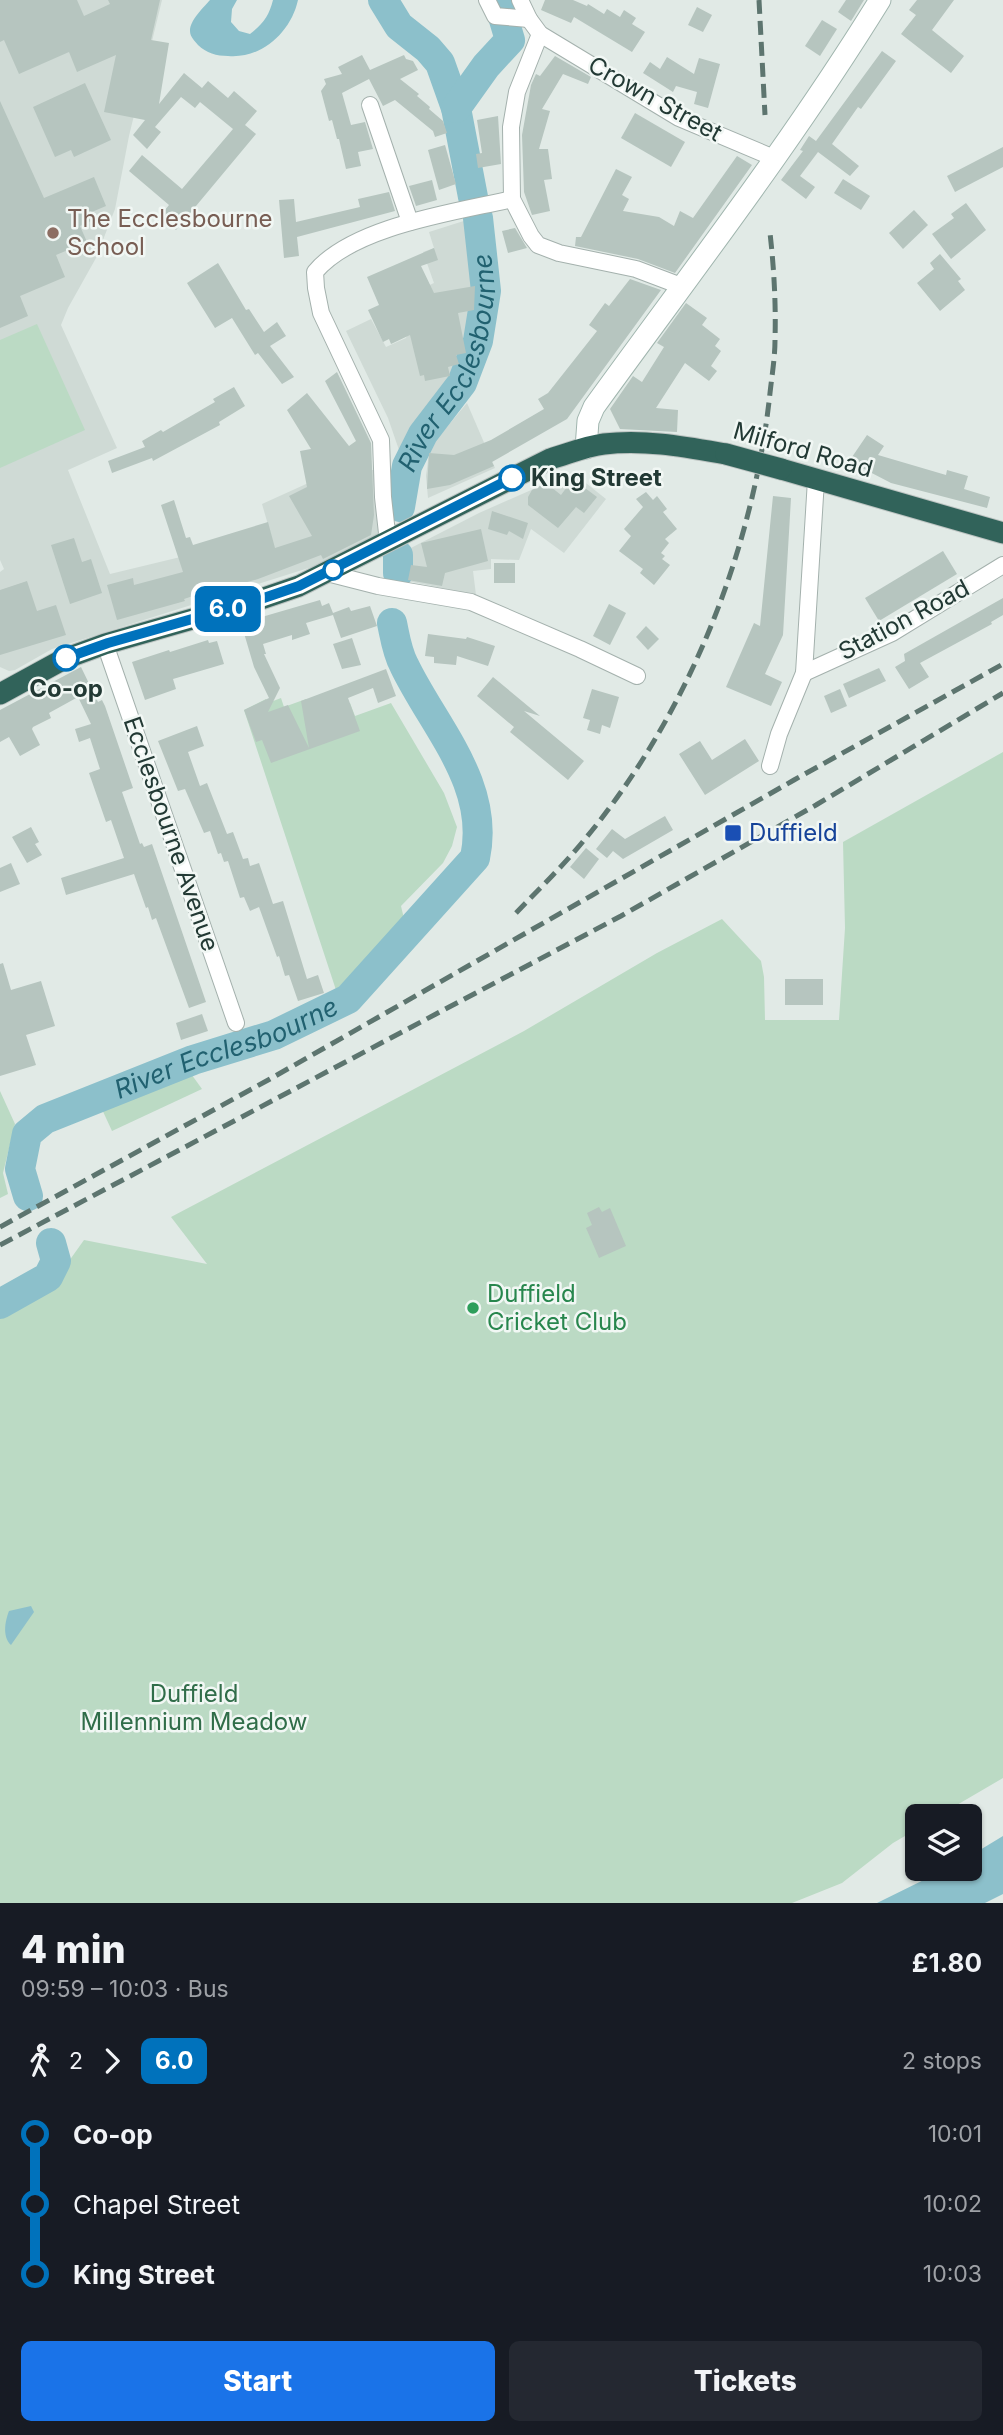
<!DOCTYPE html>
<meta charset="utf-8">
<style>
:root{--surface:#171b24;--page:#242831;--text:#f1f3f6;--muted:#9ea1a6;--accent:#1a73e8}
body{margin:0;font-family:Inter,sans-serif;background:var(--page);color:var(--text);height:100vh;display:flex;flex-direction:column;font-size:26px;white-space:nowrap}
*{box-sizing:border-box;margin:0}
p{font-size:23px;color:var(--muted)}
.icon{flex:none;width:38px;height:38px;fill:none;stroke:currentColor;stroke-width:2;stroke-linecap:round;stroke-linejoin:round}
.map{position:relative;height:1903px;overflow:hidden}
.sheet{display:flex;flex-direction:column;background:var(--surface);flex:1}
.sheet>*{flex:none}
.badge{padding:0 14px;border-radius:10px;font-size:24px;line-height:46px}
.controls{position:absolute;left:905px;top:1804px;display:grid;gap:14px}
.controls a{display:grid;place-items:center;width:77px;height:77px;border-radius:10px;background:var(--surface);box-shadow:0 2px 5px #0004;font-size:35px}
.map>.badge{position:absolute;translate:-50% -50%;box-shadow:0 0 0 4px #fff}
.legs{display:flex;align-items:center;gap:10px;height:77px;padding:0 21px;font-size:23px}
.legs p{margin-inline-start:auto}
.summary{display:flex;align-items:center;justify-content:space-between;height:119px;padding:0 21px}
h1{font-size:38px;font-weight:800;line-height:52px}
.cta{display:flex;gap:14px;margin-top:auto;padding:14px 21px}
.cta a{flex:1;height:80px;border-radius:10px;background:var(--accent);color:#fff;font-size:28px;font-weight:800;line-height:80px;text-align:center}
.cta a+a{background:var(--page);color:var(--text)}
ul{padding:0 21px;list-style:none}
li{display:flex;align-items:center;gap:24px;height:70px;font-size:26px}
li i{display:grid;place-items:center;width:10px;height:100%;margin:0 9px;background:currentColor}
li i::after{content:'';width:18px;height:18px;margin:-9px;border:5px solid;border-radius:50%;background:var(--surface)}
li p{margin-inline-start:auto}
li:first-child i{background:linear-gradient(#0000 50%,currentColor 0)}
li:last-child i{background:linear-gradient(currentColor 50%,#0000 0)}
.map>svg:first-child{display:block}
.built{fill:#cfdad5}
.green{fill:#bbdac4}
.water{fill:#8cc0cb}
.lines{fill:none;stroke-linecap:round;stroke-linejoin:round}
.river{stroke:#8cc0cb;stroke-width:30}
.building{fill:#b6c5bf}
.street-casing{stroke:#a4b1ad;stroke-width:18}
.secondary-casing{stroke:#a0b5ae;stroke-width:23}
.highway-casing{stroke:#bdc4c2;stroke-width:23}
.street{stroke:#fff;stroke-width:16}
.secondary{stroke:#fff;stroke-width:21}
.highway{stroke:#31635a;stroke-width:21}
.rail{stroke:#5d756f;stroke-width:5;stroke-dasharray:14 7;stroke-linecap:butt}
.highway-bridge-casing{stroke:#bdc4c2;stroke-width:23;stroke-linecap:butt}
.highway-bridge{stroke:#31635a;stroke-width:21}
.line-1-casing{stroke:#fff;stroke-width:16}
.line-1{stroke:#0072bc;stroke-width:10}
.education-dot{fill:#8d6e63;stroke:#f1f7f4;stroke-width:2.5}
.stop-1-dot{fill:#fff;stroke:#0072bc;stroke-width:3.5}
.transit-dot{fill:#1a4fb4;stroke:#f1f7f4;stroke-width:2.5}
.leisure-dot{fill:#2e9e5b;stroke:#f1f7f4;stroke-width:2.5}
.labels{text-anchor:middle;stroke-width:5;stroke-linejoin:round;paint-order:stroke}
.street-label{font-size:24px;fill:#223934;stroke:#f1f7f4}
.education-label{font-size:24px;fill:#785e54;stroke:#f1f7f4;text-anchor:start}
.stop-label{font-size:24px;font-weight:bold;fill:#223934;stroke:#f1f7f4;text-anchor:start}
.transit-label{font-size:24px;fill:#164399;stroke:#f1f7f4;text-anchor:start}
.leisure-label{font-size:24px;fill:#27864d;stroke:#f1f7f4;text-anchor:start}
.park-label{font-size:24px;fill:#306d49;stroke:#f1f7f4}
.water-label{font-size:26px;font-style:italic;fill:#216170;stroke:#f1f7f4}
</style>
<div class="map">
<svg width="1003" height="1903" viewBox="0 0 1003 1903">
<rect width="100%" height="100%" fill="#e1eae6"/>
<g class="built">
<path d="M 0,0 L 162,0 L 129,136 L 115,209 L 96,258 L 68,308 L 61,325 L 117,448 L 68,470 L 110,574 L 271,535 L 262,504 L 337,470 L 376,470 L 380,537 L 337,559 L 52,649 L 15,670 L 9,671 L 0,667 L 0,572 L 4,569 L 0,560 Z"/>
<path d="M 470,219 L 476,250 L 478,295 L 468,352 L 457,378 L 443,401 L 415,431 L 405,450 L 399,450 L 388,418 L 346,331 L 371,319 L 386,347 L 406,338 L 409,329 L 399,299 L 434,283 L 423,252 L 434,248 L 429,232 Z"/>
<path d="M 467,403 L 495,468 L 428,498 L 426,476 L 429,453 L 437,439 Z"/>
<path d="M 572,472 L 606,499 L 564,553 L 531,529 L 519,560 L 491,559 L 491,569 L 473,571 L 476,595 L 408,581 L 407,550 L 479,513 Z"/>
</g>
<g class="green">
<path d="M 37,324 L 85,430 L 0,468 L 0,340 Z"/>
<path d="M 281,698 L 284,707 L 306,699 L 313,717 L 350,703 L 355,716 L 391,703 L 444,793 L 457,827 L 452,846 L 443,863 L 401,906 L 405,923 L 336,990 L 244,710 L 266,699 L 268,703 Z"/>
<path d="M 1003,752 L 1003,1778 L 938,1816 L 917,1816 L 917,1829 L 893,1843 L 842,1883 L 792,1903 L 0,1903 L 0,1317 L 59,1281 L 69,1261 L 84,1240 L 207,1264 L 171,1217 L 524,1031 L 657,953 L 722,919 L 761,961 L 764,977 L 765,1020 L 839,1020 L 845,928 L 843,842 Z"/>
<path d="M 189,1071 L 202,1089 L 112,1131 L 100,1105 Z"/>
<path d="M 0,1091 L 15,1124 L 3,1173 L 8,1194 L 0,1198 Z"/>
</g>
<g class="water">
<path d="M 210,0 L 237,0 L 232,9 L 231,22 L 239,31 L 250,34 C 263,24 269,16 273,0 L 298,0 C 291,32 262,59 228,56 C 217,56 206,53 198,45 C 195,41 190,37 190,31 C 190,20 203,8 210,0 Z"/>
<path d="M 31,1606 L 34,1612 L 11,1645 C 2,1637 5,1621 9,1611 Z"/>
<path d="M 1003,1836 L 1003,1894 L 985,1903 L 877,1903 L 946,1869 L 970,1869 L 970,1856 Z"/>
</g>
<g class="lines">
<g class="river">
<path d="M 383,0 L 399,26 L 428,49 L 440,63 L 456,108 L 473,197"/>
<path d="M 456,108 L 486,66 L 510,40 L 498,0"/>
<path id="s1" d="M 400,507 L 407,466 L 423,434 L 462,383 L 478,341 L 486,291 L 478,218"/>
<path d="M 398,555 L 398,573"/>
<path id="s2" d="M 28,1196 L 20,1169 L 27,1134 L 45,1119 L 193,1060 L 274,1035 L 348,999 L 475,858 C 491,784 433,726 404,665 C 397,652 395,637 392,623"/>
<path d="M 0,1304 L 48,1277 L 56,1261 L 51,1243"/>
</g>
</g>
<g class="building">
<path d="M 0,0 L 77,0 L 84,16 L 110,4 L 108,0 L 160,0 L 151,40 L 169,43 L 159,104 L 184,73 L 202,88 L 208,81 L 228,98 L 234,91 L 257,111 L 245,125 L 256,134 L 176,230 L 160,216 L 169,205 L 129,171 L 142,155 L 182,189 L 233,129 L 200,102 L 195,108 L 181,97 L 155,127 L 161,132 L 147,149 L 133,135 L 145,120 L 104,112 L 116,55 L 77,72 L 69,52 L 19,74 L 4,40 L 0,42 Z"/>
<path d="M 545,0 L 573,0 L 587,6 L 588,4 L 604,14 L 607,9 L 620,17 L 624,10 L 636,18 L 632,24 L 645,32 L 632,52 L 574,17 L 571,23 L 541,10 Z"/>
<path d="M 846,0 L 864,0 L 851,21 L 838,12 Z"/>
<path d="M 917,0 L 954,0 L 932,30 L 964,56 L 951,73 L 901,34 L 916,15 L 909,10 Z"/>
<path d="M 697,7 L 712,15 L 703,32 L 688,25 Z"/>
<path d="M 822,20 L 837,29 L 820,56 L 805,46 Z"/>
<path d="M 882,51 L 896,61 L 861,109 L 858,107 L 832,144 L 859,166 L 850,176 L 818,152 L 800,176 L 815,187 L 806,199 L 781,180 L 803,151 L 800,150 L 809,136 L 816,141 Z"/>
<path d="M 362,55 L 370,70 L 404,55 L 406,59 L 413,61 L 418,70 L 400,79 L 419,94 L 417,96 L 430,107 L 429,109 L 443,121 L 447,133 L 435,137 L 433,131 L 395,100 L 383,106 L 369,79 L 342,93 L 351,125 L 365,122 L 373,149 L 358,152 L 361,166 L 346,169 L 339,139 L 337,139 L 332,120 L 329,121 L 321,91 L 326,84 L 324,79 L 342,74 L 338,67 Z"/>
<path d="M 555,56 L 591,77 L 588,84 L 563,74 L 542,109 L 550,111 L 539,149 L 548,149 L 552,179 L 544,180 L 550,211 L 532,215 L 524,192 L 522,135 L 531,85 L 536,74 L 540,76 Z"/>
<path d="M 667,57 L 694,74 L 699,58 L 720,64 L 708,108 L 694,104 L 697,92 L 676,86 L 673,92 L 643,73 L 650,62 L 660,69 Z"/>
<path d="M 85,83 L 111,140 L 74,157 L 71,150 L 55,157 L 33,107 Z"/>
<path d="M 0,101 L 44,198 L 94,177 L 106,206 L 87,214 L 91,221 L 80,226 L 87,242 L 56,255 L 65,277 L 20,296 L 28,316 L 0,328 Z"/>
<path d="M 635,113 L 685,142 L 671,167 L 621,138 Z"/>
<path d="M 498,116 L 501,164 L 478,168 L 476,154 L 482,153 L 477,120 Z"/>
<path d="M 445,145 L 456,184 L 439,190 L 428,150 Z"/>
<path d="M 1003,147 L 1003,167 L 955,192 L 947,176 Z"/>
<path d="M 737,156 L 752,165 L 675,273 L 638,259 L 575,246 L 576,237 L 581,237 L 616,169 L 632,177 L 622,195 L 629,199 L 623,211 L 659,217 L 674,226 L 680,211 L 693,218 Z"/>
<path d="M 843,179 L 870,196 L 861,210 L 834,193 Z"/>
<path d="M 432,180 L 437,200 L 416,206 L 409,186 Z"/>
<path d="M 389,192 L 395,211 L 297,237 L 299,256 L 284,258 L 279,200 L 294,199 L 296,222 L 360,207 L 358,199 Z"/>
<path d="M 966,203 L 986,230 L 951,259 L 932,234 L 954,218 L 951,214 Z"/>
<path d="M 914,210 L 928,225 L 903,249 L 889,233 Z"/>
<path d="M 515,228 L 527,248 L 508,253 L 502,231 Z"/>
<path d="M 434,248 L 438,260 L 421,266 L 434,293 L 475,286 L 474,310 L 458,313 L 466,353 L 456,355 L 459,364 L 448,367 L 450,376 L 425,381 L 424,375 L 420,376 L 410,335 L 391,344 L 389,339 L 383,342 L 368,310 L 379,305 L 367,277 Z"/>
<path d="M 940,254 L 961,279 L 958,281 L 965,290 L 940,311 L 917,283 L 934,269 L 930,263 Z"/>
<path d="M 218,263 L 246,310 L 249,309 L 264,332 L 277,322 L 286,336 L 270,346 L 294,377 L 282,384 L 258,353 L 255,355 L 232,318 L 215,328 L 187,283 Z"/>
<path d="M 630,279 L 661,290 L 567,419 L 492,462 L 494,466 L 450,485 L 427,489 L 429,453 L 454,455 L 491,440 L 544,409 L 538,399 L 548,393 L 597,331 L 589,325 L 605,303 L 609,306 Z"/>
<path d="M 686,303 L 707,318 L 702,325 L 720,339 L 715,346 L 721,351 L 711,366 L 717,371 L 709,381 L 685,363 L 656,408 L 678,410 L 677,432 L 620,429 L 610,409 L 633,376 L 642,382 L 664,347 L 657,343 Z"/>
<path d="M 337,372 L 371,443 L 374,515 L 371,535 L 323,559 L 321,555 L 258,579 L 230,587 L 229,584 L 184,599 L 185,601 L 117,620 L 107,585 L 133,578 L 134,585 L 183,572 L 161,505 L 174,500 L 186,538 L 190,537 L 193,545 L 268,522 L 275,548 L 312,536 L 289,496 L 307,487 L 300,451 L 311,449 L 287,410 L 307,393 L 349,446 L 356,441 L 325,381 Z"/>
<path d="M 234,387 L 245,406 L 219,422 L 220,425 L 153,461 L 152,458 L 112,473 L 108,461 L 145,447 L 142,441 L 161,430 L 163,432 L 215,402 L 213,399 Z"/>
<path d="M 867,435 L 884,446 L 878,455 L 946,475 L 947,470 L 968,476 L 964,489 L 990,497 L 987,508 L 891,483 L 864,469 L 850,460 Z"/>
<path d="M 573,479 L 597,497 L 584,513 L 576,507 L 558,528 L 528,505 L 528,497 L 532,490 L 546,483 L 561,495 Z"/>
<path d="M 646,492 L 653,500 L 657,496 L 667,509 L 663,512 L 677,529 L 665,539 L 669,543 L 661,553 L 665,556 L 662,559 L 670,565 L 654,585 L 640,573 L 643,569 L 619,551 L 631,536 L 624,529 L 643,507 L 636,499 Z"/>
<path d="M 773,496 L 791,498 L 783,635 L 765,674 L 782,682 L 771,706 L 726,687 L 754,623 L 760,626 Z"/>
<path d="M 492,511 L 528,523 L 523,539 L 509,531 L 507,535 L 488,529 Z"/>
<path d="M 481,529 L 488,561 L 445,573 L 442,586 L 408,580 L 411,565 L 427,567 L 421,543 Z"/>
<path d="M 74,538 L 82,562 L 91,559 L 102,593 L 70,604 L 51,545 Z"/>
<path d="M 943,551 L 957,574 L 879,621 L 865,598 Z"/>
<rect x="494" y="563" width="21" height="20"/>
<path d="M 27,581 L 37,611 L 56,605 L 66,635 L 0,655 L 0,590 Z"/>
<path d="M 1003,598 L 1003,615 L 991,622 L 992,624 L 920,663 L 929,677 L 909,689 L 895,667 L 905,661 L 904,654 Z"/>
<path d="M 320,600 L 322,606 L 329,603 L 333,613 L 349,607 L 351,611 L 370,606 L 377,626 L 341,638 L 333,615 L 306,623 L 310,634 L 292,640 L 292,635 L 263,644 L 266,654 L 264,654 L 280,688 L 268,712 L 288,705 L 309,748 L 301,701 L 386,669 L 396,696 L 378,703 L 373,688 L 348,698 L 360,731 L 271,763 L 262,740 L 256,742 L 244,710 L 269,698 L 254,667 L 241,623 Z"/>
<path d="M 609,604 L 626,613 L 610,645 L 593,636 Z"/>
<path d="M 646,626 L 659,639 L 648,650 L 636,637 Z"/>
<path d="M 428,634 L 466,639 L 467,637 L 495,646 L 488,666 L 457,656 L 456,665 L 434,663 L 434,657 L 425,656 Z"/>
<path d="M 352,638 L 361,665 L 342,669 L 333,644 Z"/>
<path d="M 208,640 L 209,643 L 217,641 L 224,664 L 173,679 L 176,689 L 145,700 L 132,662 L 169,650 L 170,652 Z"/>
<path d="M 81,667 L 98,702 L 102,700 L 105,706 L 133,788 L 122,792 L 140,844 L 142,843 L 144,847 L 152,844 L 206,1002 L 189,1008 L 156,918 L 152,920 L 148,907 L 146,908 L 134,874 L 66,895 L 61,878 L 124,858 L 111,820 L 106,822 L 89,773 L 100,769 L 90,738 L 79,742 L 75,729 L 91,724 L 78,697 L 49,713 L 51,718 L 33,727 L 32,729 L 40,745 L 20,756 L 9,737 L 0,742 L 0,710 Z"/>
<path d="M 879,668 L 886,681 L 849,698 L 843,684 Z"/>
<path d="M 493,677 L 540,716 L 524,711 L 584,761 L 568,780 L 510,732 L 514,727 L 477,696 Z"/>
<path d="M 592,689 L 619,697 L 610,728 L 602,725 L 600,734 L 587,730 L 590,720 L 583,718 Z"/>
<path d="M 840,689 L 847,706 L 831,713 L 824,696 Z"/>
<path d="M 197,726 L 204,746 L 188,752 L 200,786 L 207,783 L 227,834 L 233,832 L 243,859 L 248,858 L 250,866 L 259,863 L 273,904 L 283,901 L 307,979 L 318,975 L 324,993 L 298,1001 L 289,975 L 285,976 L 279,956 L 277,957 L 259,907 L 250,911 L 244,897 L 240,898 L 228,861 L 224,862 L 221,853 L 218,854 L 210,831 L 204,833 L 185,789 L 178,791 L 158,741 Z"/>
<path d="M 745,739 L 759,761 L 705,795 L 679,754 L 700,741 L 712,760 Z"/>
<path d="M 665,816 L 673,830 L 623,859 L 613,851 L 607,858 L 596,849 L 612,829 L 625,839 Z"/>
<path d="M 31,827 L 39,842 L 35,844 L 42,855 L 27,863 L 12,837 Z"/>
<path d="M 586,848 L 599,859 L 584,879 L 570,867 Z"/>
<path d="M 11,863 L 20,884 L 0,892 L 0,868 Z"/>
<path d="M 3,963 L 11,990 L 41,981 L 55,1026 L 26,1035 L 36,1065 L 0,1076 L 0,964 Z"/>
<rect x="785" y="979" width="38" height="26"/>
<path d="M 202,1014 L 208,1031 L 181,1040 L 176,1023 Z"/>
<path d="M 599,1207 L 602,1212 L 610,1208 L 626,1246 L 599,1258 L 586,1228 L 592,1225 L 587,1213 Z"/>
</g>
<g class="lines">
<defs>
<g id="street">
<path d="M 487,0 L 495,16 L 529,19"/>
<path d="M 520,0 L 529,19 L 540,34 L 679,118 L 774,158"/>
<path d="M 540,34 L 517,92 L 511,127 L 512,199 L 531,236 L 538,245 L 559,253 L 636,269 L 681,286"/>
<path d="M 370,105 L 410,222"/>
<path d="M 388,542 L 383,497 L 381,440 L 321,313 L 316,288 L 315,272 C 353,226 456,212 512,199"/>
<path d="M 327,573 L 378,586 L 471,602 L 580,649 L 637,676"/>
<path d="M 105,644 L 236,1023"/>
<path d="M 804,673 L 892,633 L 1003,565"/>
<path d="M 770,766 L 779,734 L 804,673 L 816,480"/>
</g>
<path id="secondary" d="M 586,448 L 588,421 L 594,407 C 691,273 793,141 880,0"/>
<g id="highway">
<path d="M 781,469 L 1003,533"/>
<path d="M 0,694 L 64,659 L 105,644 L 255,601 L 299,586 L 550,459 C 568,454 586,446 604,444 C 645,439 686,447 726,454"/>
</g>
</defs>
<use href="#street" class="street-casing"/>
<use href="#secondary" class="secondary-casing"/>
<use href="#highway" class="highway-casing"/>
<use href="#street" class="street"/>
<use href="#secondary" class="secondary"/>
<use href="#highway" class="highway"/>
<g class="rail">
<path d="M 759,0 L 765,115"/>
<path d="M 516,913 C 539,889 564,865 585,839 C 688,715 753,552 770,393 C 772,375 775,357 775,340 C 776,304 774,268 770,233"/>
<path d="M 0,1227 L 270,1079 L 794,780 L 1003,664"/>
<path d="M 0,1245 L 621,916 L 816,805 L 1003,693"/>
</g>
<defs>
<path id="highway-bridge" d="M 726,454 L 781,469"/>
</defs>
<use href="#highway-bridge" class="highway-bridge-casing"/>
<use href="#highway-bridge" class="highway-bridge"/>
</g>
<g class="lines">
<defs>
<path id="line-1" d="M 66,658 L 108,643 L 255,601 L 299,586 L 512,478"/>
</defs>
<use href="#line-1" class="line-1-casing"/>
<use href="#line-1" class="line-1"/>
</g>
<circle class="education-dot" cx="53" cy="233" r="7"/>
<g class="stop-1-dot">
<circle cx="512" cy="478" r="12"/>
<circle cx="333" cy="570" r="9"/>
<circle cx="66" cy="658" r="12"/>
</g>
<rect class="transit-dot" x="724" y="824" width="18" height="18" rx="3.5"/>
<circle class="leisure-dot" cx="473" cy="1308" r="7"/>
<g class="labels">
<g class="street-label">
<text transform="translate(655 99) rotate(29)" y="8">Crown Street</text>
<text transform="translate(803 450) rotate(16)" y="8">Milford Road</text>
<text transform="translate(904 620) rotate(-28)" y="8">Station Road</text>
<text transform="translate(171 834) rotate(71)" y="8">Ecclesbourne Avenue</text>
</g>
<g class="education-label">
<text x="67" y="227">The Ecclesbourne<tspan x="67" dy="28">School</tspan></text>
</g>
<g class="stop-label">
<text x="531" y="486">King Street</text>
<text x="66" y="697" text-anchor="middle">Co-op</text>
</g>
<g class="transit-label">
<text x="749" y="841">Duffield</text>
</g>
<g class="leisure-label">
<text x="487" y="1302">Duffield<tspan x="487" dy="28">Cricket Club</tspan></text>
</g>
<g class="park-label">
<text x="194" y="1702">Duffield<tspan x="194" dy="28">Millennium Meadow</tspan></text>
</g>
<g class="water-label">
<text dy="9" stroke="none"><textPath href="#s1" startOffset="156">River Ecclesbourne</textPath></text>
<text dy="9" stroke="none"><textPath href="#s2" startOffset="282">River Ecclesbourne</textPath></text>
</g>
</g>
</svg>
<div class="controls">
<a><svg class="icon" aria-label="layers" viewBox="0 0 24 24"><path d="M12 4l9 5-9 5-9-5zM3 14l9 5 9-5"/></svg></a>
</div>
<b class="badge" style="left:228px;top:609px;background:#0072bc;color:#fff">6.0</b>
</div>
<section class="sheet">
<div class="summary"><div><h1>4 min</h1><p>09:59 – 10:03 · Bus</p></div><b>£1.80</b></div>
<div class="legs"><svg class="icon" aria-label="walk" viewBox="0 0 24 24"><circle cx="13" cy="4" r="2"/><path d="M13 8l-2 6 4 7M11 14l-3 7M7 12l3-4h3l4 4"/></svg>2<svg class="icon" aria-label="forward" viewBox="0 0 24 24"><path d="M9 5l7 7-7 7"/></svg><b class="badge" style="background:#0072bc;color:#fff">6.0</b><p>2 stops</p></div>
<ul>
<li><i style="color:#0072bc"></i><b>Co-op</b><p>10:01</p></li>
<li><i style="color:#0072bc"></i><span>Chapel Street</span><p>10:02</p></li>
<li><i style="color:#0072bc"></i><b>King Street</b><p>10:03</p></li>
</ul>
<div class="cta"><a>Start</a><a>Tickets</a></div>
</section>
